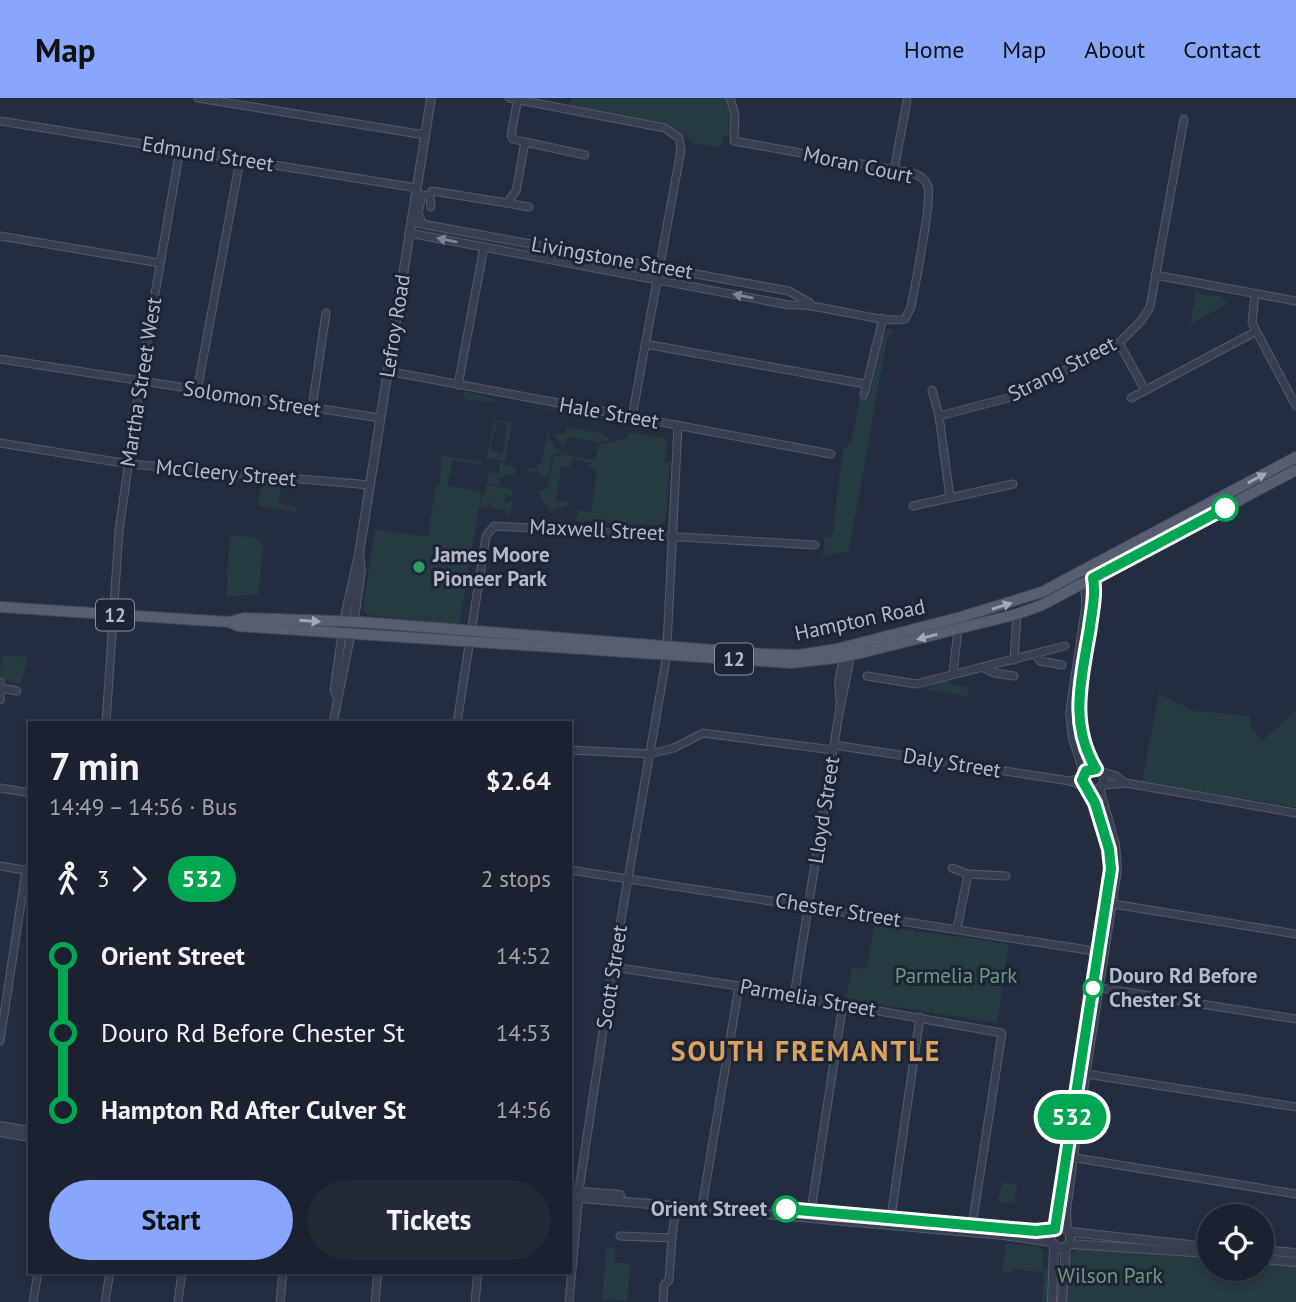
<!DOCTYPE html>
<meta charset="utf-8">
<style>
:root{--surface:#1b2130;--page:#242938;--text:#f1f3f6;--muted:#a0a3ab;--line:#393e4c;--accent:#88a6fc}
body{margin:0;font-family:"PT Sans",sans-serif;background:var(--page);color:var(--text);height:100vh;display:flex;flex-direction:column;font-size:26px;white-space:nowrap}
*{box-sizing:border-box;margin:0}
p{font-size:23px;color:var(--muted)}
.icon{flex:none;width:38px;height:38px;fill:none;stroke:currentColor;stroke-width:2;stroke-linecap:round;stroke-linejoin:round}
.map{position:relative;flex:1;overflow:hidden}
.details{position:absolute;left:28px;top:623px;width:544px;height:553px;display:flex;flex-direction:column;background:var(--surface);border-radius:0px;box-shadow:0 4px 10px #0003,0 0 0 2px var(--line)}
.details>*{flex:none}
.badge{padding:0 14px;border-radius:23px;font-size:24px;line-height:46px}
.tools{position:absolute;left:1197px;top:1106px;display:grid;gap:14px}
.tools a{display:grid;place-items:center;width:77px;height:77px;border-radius:50%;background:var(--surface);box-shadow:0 4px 10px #0003,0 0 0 2px var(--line);font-size:35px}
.map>.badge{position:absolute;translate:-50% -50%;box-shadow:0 0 0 4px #fff}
.legs{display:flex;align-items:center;gap:10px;height:77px;padding:0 21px;font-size:23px}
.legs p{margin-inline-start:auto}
.head{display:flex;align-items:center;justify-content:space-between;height:119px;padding:0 21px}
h1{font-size:38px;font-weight:700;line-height:52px}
.button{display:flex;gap:14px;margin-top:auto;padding:14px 21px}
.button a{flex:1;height:80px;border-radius:42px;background:var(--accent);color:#111;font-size:28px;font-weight:700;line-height:80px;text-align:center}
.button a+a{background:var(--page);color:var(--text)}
ul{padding:0 21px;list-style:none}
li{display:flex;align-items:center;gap:24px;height:77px;font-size:26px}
li i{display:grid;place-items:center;width:10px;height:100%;margin:0 9px;background:currentColor}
li i::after{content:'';width:18px;height:18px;margin:-9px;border:5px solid;border-radius:50%;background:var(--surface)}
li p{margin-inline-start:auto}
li:first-child i{background:linear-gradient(#0000 50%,currentColor 0)}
li:last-child i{background:linear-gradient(currentColor 50%,#0000 0)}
header{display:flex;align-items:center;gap:42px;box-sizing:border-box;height:98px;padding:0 35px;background:var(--accent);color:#111}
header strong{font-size:33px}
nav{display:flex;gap:38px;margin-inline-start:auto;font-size:24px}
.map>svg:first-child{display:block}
.green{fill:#263b41}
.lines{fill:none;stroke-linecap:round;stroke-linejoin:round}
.minor-casing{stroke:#535a6b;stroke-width:9}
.tertiary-casing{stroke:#535a6b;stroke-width:10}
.primary-casing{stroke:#414859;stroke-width:12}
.minor{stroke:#383f50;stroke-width:7}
.tertiary{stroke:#383f50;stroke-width:8}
.primary{stroke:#565e70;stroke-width:10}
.oneway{fill:#7c8394}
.oneway2{fill:#a1a8b9}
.line-1-casing{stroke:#fff;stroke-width:16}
.line-1{stroke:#00a651;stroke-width:10}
.stop-1-dot{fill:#fff;stroke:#00a651;stroke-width:3.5}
.leisure-dot{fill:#2e9e5b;stroke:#1d2435;stroke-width:2.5}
.labels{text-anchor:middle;stroke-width:6;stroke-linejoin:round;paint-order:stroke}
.shield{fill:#1d2435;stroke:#878d9e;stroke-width:2}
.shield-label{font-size:19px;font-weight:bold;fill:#b4bacb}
.street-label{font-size:21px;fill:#b4bacb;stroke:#1d2435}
.poi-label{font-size:21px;font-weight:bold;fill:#b4bacb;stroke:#1d2435;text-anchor:start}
.park-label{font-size:21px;fill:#6a9c7c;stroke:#1d2435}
.stop-label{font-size:21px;font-weight:bold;fill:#b4bacb;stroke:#1d2435;text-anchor:start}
.district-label{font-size:28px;font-weight:bold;letter-spacing:2px;fill:#daa460;stroke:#1d2435}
</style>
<header>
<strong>Map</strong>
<nav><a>Home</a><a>Map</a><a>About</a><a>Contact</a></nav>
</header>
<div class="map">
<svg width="1296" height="1204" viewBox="0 0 1296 1204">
<rect width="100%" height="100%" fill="#242c40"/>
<g class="green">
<path d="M 572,0 L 725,0 L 731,18 L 730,38 L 722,39 L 721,50 L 693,45 L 671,27 L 568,7 Z"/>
<path d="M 422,130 L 650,171 L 652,173 L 647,176 L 421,133 Z"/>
<path d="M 1196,192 L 1201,197 L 1221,198 L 1227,206 L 1190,226 Z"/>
<path d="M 888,231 L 893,231 L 894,234 L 887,240 L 849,453 L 822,459 L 825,449 L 823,440 L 832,438 L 833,434 L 843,351 L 851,345 L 860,299 L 869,300 L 882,240 Z"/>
<path d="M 464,293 L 494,301 L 494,305 L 465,301 Z"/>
<path d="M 496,302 L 608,320 L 610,323 Z"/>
<path d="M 495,322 L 512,325 L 505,363 L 498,362 L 500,355 L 503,355 L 507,326 L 497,324 L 490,352 L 498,354 L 497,362 L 486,360 Z"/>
<path d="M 567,329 L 604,336 L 609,342 L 600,344 L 568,339 L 564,349 L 562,348 L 550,332 L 552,330 L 552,335 L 565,337 Z"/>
<path d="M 548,333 L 550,337 L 548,340 L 561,355 L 552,356 L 548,378 L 539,379 L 540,375 L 528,373 L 529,370 L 537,371 L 537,364 L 541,367 Z"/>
<path d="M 629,334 L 668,341 L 664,364 L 670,365 L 666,422 L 660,428 L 576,423 L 578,412 L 591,414 L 597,374 L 585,367 L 596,366 L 572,361 L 570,369 L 561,368 L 556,401 L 557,404 L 567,403 L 567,408 L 558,410 L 555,402 L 557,411 L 549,412 L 537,393 L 547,391 L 554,358 L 562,359 L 561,350 L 565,357 L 594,362 L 600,346 L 627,341 Z"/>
<path d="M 441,357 L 482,364 L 482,367 L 453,362 L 447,388 L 481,394 L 480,406 L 487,387 L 511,391 L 514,400 L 506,396 L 505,405 L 513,402 L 510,418 L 505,412 L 491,410 L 489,402 L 487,410 L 479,409 L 459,527 L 367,517 L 363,510 L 375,431 L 428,439 L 436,387 L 440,387 Z"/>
<path d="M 499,364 L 516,370 L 514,377 L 506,376 L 505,379 L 497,380 L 503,388 L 487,385 L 489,373 L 493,376 L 499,374 Z"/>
<path d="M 262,384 L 286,386 L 285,391 L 281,391 L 278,405 L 296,409 L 295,414 L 258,408 Z"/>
<path d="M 230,437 L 254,439 L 263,446 L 259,496 L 226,499 Z"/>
<path d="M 2,557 L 28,559 L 21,587 L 4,582 L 0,575 Z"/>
<path d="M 950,582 L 950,586 L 969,589 L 968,598 L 920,590 Z"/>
<path d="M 1159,596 L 1194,613 L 1250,618 L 1251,629 L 1262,643 L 1296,613 L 1296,709 L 1142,684 Z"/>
<path d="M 874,827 L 1009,846 L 997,925 L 846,901 L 852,870 L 867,871 Z"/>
<path d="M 1002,1084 L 1017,1087 L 1014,1105 L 998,1104 Z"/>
<path d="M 1005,1146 L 1039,1148 L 1044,1156 L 1043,1174 L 1012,1171 L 1011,1175 L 1003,1174 Z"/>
<path d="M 606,1150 L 615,1151 L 614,1164 L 631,1166 L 627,1203 L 602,1201 Z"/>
<path d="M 1078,1150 L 1209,1159 L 1209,1171 L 1262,1171 L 1262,1163 L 1296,1166 L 1296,1204 L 1065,1204 L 1069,1158 Z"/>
<path d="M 1045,1168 L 1050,1173 L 1049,1204 L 1042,1204 Z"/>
</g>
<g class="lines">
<defs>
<g id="minor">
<path d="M 198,0 L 425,37"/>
<path d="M 509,0 L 665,30 L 679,40 L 681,52 L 632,319"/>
<path d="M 518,0 L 511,37 L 513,41 L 525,44"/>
<path d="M 0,23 L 417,90"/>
<path d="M 894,72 L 907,3"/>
<path d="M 432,93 L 507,105 L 516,93 L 525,44 L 585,57"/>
<path d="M 507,105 L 529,109"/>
<path d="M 411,124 L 789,193 L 810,205"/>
<path d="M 423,126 L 418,116 L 422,97 L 430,98 L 431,109"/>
<path d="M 409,135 L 789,207 C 823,205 882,227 905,221 L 911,209 C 915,188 932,103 928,89 C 926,81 919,77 912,75 L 734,43 L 735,16 L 730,0"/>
<path d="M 0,138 L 160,165"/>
<path d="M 1155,177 L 1296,203"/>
<path d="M 1255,196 L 1252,225 L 1296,308"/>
<path d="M 1119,245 L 1145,292"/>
<path d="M 645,246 L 865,286"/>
<path d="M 0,261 L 380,320"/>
<path d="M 387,273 L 831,356"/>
<path d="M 458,287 L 484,149"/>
<path d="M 932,292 L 939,318 L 950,399"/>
<path d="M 197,293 L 240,62"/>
<path d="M 864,297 L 883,220"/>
<path d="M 1131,300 L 1255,234"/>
<path d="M 312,310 L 326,215"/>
<path d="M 939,318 L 1012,299 L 1119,245 L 1141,223 L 1150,209 L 1184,21"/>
<path d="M 0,345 L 129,366 L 370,387"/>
<path d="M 913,408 L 1013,386"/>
<path d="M 667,547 L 678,327"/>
<path d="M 1036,557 L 1040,563 L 1062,567"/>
<path d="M 1014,562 L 1017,516"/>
<path d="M 984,570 L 994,575 L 1014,578"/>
<path d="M 953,576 L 958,531"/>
<path d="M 867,578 L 916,586 L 1065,548"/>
<path d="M 0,584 L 0,602"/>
<path d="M 2,590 L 17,593"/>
<path d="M 337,600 L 334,592 L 342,536"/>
<path d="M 106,625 L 119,433 L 141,277 L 180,51"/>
<path d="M 333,625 L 351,536"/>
<path d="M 457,625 L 486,438 L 494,428 L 815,447"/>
<path d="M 834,647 L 1070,683 L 1085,689"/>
<path d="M 570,652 L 650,656 L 674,650 L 703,635 L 833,652"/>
<path d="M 1100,673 L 1116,678 L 1125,685"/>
<path d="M 1070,683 L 1082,679"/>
<path d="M 1102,687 L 1126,685 L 1296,715"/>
<path d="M 0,690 L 30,695"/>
<path d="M 0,768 L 30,773"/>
<path d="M 952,770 L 968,776 L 1006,778"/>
<path d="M 570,772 L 1101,854"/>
<path d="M 1107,805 L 1296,836"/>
<path d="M 957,831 L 968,776"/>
<path d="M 613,869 L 739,888 L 1002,935 L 971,1134"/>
<path d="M 1094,889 L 1296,921"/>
<path d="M 794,898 L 840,609"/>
<path d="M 0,943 L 26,772"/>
<path d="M 1080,975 L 1296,1009"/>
<path d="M 1070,1059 L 1296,1096"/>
<path d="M 702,1109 L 739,888"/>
<path d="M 810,1119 L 843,906"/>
<path d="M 890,1126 L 920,919"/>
<path d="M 620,1138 L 672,1140 L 676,1107"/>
<path d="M 33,1204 L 38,1174"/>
<path d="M 105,1204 L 110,1174"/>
<path d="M 178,1204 L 182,1174"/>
<path d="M 280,1204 L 283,1174"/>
<path d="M 375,1204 L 378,1174"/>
<path d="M 475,1204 L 478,1174"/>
<path d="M 569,1204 L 580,1085 L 612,873 L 667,556"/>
<path d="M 663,1204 L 664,1187 L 669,1182 L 672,1140"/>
</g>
<g id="tertiary">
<path d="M 1079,476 L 1086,497 L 1086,510 L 1070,615 L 1073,640 L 1084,675"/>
<path d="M 1091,476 L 1095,496 C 1088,556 1063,616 1096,671"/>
<path d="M 343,528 L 359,456 L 431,0"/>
<path d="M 353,528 L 361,472 L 359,456"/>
<path d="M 840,599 L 839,583 L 845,557"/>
<path d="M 840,609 L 850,558 L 847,556"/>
<circle cx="1093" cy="682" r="11"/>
<path d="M 0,1028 L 30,1033"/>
<path d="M 0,1034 L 30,1039"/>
<path d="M 570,1093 L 620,1097"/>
<path d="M 570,1099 L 1004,1137 L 1051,1144 L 1060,1151 L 1070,1146 L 1070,1134 L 1064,1130 L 1055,1131 L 1051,1136 L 1051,1144"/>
<path d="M 776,1111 L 923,1124"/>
<path d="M 981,1129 L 1052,1133"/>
<path d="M 1055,1131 L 1111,771 L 1109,751 L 1090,692"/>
<path d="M 1067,1131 L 1066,1113 L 1075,1044 L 1117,771 L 1115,746 L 1099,690"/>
<path d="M 1070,1134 L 1209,1149"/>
<path d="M 1070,1146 L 1209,1155"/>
<path d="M 1262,1152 L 1296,1155"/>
<path d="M 1262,1161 L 1296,1164"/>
<path d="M 1052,1204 L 1054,1149"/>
<path d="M 1062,1204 L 1066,1150"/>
</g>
<g id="primary">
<path d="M 0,509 L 229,524 L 238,528 L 791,565 L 844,559 L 1017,516 L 1042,507 L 1296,372"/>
<path d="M 229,524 L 244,520 L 361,524 L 765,556 L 799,557 L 837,551 L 961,519 L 1042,494 L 1296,359"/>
</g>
</defs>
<use href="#minor" class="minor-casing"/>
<use href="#tertiary" class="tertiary-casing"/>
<use href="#primary" class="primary-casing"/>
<use href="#minor" class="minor"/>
<use href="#tertiary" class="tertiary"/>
<use href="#primary" class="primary"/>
</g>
<defs><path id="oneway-solid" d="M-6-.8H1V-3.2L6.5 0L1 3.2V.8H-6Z" transform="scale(1.75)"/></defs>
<g class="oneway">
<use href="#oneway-solid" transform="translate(447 142) rotate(-169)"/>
<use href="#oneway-solid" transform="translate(743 198) rotate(-169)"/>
</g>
<g class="oneway2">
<use href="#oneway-solid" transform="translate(1257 380) rotate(-28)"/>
<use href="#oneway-solid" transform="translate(1002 508) rotate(-17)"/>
<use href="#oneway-solid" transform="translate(310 523) rotate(4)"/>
<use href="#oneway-solid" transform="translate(927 539) rotate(166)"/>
</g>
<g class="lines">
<defs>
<path id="line-1" d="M 786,1111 L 1036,1133 L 1055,1131 L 1111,771 L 1109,751 L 1095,705 L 1082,682 L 1086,673 L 1096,671 C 1068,625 1082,579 1090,529 C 1092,512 1096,497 1093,480 L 1225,410"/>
</defs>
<use href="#line-1" class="line-1-casing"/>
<use href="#line-1" class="line-1"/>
</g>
<g class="stop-1-dot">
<circle cx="1225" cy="410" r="12"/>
<circle cx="1093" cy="890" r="9"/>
<circle cx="786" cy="1111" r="12"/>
</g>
<circle class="leisure-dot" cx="419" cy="469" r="7"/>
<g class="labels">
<g class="shield">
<rect x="96" y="501.5" width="38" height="31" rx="5"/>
<rect x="715" y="545.5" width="38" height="31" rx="5"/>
</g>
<g class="shield-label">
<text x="115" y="524">12</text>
<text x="734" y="568">12</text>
</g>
<g class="street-label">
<text transform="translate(208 56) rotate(9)" y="7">Edmund Street</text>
<text transform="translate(858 67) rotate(12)" y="7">Moran Court</text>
<text transform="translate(612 160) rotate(10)" y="7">Livingstone Street</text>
<text transform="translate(395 228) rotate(-81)" y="7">Lefroy Road</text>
<text transform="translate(1062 271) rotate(-27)" y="7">Strang Street</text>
<text transform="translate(141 284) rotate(-81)" y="7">Martha Street West</text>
<text transform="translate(252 301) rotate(9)" y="7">Solomon Street</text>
<text transform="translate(609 315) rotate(10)" y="7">Hale Street</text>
<text transform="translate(226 375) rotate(5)" y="7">McCleery Street</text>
<text transform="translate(597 432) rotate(3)" y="7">Maxwell Street</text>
<text transform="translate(860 522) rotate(-12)" y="7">Hampton Road</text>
<text transform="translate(952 665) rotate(9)" y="7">Daly Street</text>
<text transform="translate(824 712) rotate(-81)" y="7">Lloyd Street</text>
<text transform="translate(838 812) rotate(9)" y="7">Chester Street</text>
<text transform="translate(612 879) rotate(-81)" y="7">Scott Street</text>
<text transform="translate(808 900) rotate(10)" y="7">Parmelia Street</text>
</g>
<g class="poi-label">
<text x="433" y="464">James Moore<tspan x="433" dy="24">Pioneer Park</tspan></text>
</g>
<g class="park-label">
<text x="956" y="885">Parmelia Park</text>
<text x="1110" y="1185">Wilson Park</text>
</g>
<g class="stop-label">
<text x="1109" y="885">Douro Rd Before<tspan x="1109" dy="24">Chester St</tspan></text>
<text x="767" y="1118" text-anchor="end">Orient Street</text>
</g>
<g class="district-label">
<text x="806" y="963">SOUTH FREMANTLE</text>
</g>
</g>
</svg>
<div class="tools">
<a><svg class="icon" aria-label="locate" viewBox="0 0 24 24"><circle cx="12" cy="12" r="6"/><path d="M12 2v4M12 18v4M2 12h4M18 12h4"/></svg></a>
</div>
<b class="badge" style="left:1072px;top:1019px;background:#00a651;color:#fff">532</b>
<section class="details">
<div class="head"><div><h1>7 min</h1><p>14:49 – 14:56 · Bus</p></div><b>$2.64</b></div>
<div class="legs"><svg class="icon" aria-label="walk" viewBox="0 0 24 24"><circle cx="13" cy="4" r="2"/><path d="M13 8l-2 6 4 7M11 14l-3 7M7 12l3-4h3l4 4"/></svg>3<svg class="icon" aria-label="forward" viewBox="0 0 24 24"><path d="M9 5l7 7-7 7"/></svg><b class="badge" style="background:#00a651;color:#fff">532</b><p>2 stops</p></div>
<ul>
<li><i style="color:#00a651"></i><b>Orient Street</b><p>14:52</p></li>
<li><i style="color:#00a651"></i><span>Douro Rd Before Chester St</span><p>14:53</p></li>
<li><i style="color:#00a651"></i><b>Hampton Rd After Culver St</b><p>14:56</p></li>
</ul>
<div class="button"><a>Start</a><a>Tickets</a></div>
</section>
</div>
